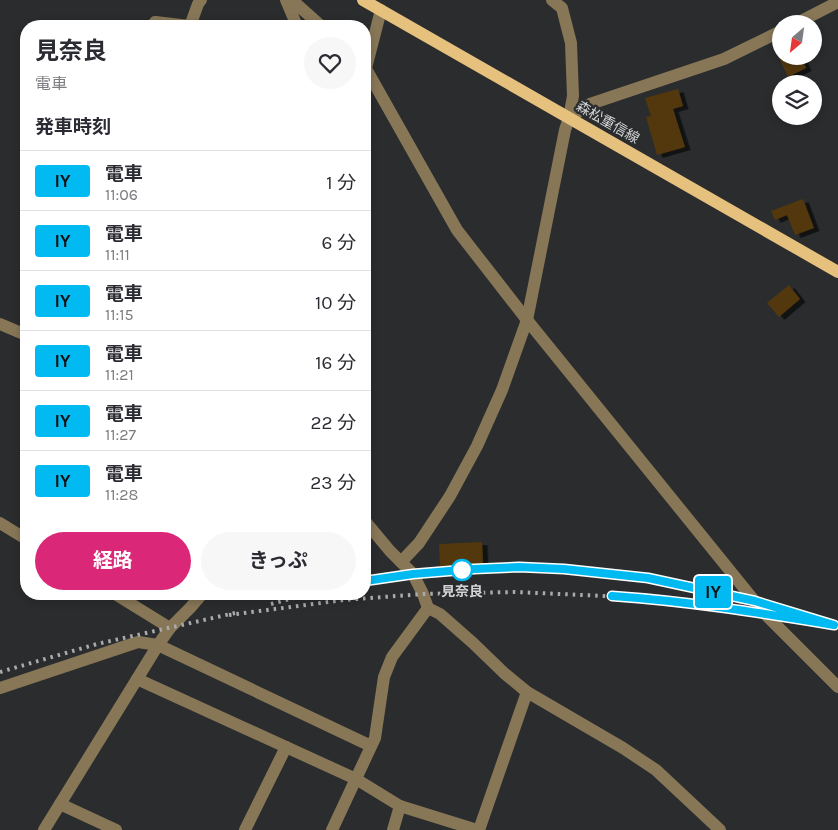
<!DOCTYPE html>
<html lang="ja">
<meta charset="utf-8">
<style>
:root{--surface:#fff;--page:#f7f7f7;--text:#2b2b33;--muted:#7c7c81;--line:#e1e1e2;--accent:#db2777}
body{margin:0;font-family:Karla,"Noto Sans JP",sans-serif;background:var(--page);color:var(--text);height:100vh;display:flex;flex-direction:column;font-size:19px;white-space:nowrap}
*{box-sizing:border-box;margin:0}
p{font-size:16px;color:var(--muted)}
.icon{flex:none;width:28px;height:28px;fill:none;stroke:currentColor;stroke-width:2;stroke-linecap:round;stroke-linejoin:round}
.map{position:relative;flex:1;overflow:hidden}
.drawer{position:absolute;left:20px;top:20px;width:351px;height:580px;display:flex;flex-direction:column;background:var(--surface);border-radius:20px;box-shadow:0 2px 8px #0003}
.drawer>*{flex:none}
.badge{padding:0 10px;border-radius:4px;font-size:18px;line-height:32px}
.needle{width:32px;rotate:209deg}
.fabs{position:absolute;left:772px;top:15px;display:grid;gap:10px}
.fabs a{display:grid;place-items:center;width:50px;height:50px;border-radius:50%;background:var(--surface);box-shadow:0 2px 8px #0003;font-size:25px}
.map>.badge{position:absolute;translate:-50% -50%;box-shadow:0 0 0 2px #fff}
h2{padding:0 15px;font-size:19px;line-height:45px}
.round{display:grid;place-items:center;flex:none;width:52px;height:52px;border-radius:26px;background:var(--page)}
.headline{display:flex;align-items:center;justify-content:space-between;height:85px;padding:0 15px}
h1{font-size:24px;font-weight:700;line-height:38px}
.cta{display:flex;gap:10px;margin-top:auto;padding:10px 15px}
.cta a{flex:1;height:58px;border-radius:30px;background:var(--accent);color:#fff;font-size:20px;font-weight:700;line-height:58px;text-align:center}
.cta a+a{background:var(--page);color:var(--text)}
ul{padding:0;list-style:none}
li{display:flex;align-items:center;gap:15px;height:60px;padding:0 15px;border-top:1px solid var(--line)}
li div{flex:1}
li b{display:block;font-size:19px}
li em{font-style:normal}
li .badge{min-width:55px;font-weight:700;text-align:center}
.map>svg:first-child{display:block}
.building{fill:#52380d;filter:url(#shadow)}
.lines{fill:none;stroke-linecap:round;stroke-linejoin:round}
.minor{stroke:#887757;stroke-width:12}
.major{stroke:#e6c17d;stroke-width:12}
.rail{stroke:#aaabad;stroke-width:4;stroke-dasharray:2.5 5;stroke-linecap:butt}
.line-casing{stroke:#fff;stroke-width:11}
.line{stroke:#00baf1;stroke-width:8}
.stop-dot{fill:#fff;stroke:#00baf1;stroke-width:2.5}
.labels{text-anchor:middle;stroke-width:4.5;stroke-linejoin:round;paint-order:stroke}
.street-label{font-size:14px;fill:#d3d4d6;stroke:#2a2c2e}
.stop-label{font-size:14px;font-weight:bold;fill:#d3d4d6;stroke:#2a2c2e}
</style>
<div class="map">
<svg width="838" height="830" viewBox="0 0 838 830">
<defs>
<filter id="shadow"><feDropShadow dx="5.5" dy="3" stdDeviation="0" flood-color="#0009"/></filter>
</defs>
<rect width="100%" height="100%" fill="#2a2c2e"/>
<g class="building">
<path d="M 781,44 L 781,56 L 801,56 L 806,68 L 788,77 L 774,47 Z"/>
<path d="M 678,89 L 683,106 L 673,109 L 685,147 L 657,155 L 646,117 L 651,116 L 645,98 Z"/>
<path d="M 803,199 L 814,228 L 795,235 L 787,215 L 775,220 L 771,211 Z"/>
<path d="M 789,285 L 800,299 L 779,317 L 767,303 Z"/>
<path d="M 482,542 L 483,564 L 440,566 L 439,544 Z"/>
</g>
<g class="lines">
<g class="minor">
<path d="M 286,0 L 297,26"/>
<path d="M 292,0 L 321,26"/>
<path d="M 795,24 L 838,2"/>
<path d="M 152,26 L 155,22 L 190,26 L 198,4 L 201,0"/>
<path d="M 365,67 L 457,230 L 527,320 L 765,614 L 838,687"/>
<path d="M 365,72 L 381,10"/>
<path d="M 569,118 L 590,104 L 724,59 L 781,31"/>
<path d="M 0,324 L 26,335"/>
<path d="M 365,521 L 390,551 L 413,574 L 423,594 L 428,608 L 440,614 L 473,643 L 504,673 L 527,692 L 623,748 L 656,770 L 720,830"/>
<path d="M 0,523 L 26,539"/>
<path d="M 401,562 L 419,543 L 450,496 L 477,446 L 502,390 L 527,320 L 565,130 L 569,118 L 573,96 L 571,43 L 562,8 L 552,0"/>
<path d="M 115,594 L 170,628"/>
<path d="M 137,679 L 356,779 L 400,806 L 477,830"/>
<path d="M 0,688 L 138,642 L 158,645 L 371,746"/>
<path d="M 60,804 L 116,830"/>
<path d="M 44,830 L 158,645 L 170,628 L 190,608 L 202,594"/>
<path d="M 245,830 L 286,747"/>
<path d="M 332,830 L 375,738 L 384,677 L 392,657 L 428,608"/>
<path d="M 393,830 L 400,806"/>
<path d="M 479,830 L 527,692"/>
</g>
<path class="major" d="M 363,0 L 838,272"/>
<g class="rail">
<path d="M 365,581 C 416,574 468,567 520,567 C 613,568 706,586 795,613"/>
<path d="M 271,604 L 309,594"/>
<path d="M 229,615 L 344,600 L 423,594 L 515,592 L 649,598 L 706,605 L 834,625"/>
<path d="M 0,672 L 97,644 L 235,613"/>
</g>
</g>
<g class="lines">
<defs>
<path id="line" d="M 365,581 L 413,574 L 474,569 L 519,567 L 564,569 L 648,578 L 755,601 L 834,625 C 761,613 687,601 612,596"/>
</defs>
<use href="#line" class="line-casing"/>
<use href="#line" class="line"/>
</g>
<circle class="stop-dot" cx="462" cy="570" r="10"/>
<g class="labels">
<g class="street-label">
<text transform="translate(608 122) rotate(30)" y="5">森松重信線</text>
</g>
<g class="stop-label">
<text x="462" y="596">見奈良</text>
</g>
</g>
</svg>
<div class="fabs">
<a><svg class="needle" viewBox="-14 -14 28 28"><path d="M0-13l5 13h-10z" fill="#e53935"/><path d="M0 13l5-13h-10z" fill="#7c7c81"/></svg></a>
<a><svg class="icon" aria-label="layers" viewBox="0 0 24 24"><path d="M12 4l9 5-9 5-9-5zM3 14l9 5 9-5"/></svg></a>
</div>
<b class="badge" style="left:713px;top:592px;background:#00baf1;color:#111">IY</b>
<section class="drawer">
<div class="headline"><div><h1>見奈良</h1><p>電車</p></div><a class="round"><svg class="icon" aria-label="heart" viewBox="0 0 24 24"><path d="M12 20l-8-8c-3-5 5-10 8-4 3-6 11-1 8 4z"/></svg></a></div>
<h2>発車時刻</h2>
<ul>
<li><span class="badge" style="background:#00baf1;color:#111">IY</span><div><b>電車</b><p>11:06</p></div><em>1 分</em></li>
<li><span class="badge" style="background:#00baf1;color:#111">IY</span><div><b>電車</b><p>11:11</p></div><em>6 分</em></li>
<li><span class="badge" style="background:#00baf1;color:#111">IY</span><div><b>電車</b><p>11:15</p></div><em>10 分</em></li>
<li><span class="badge" style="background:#00baf1;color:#111">IY</span><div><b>電車</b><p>11:21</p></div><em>16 分</em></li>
<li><span class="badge" style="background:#00baf1;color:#111">IY</span><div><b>電車</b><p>11:27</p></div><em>22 分</em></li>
<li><span class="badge" style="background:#00baf1;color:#111">IY</span><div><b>電車</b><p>11:28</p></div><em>23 分</em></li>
</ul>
<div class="cta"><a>経路</a><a>きっぷ</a></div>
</section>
</div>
